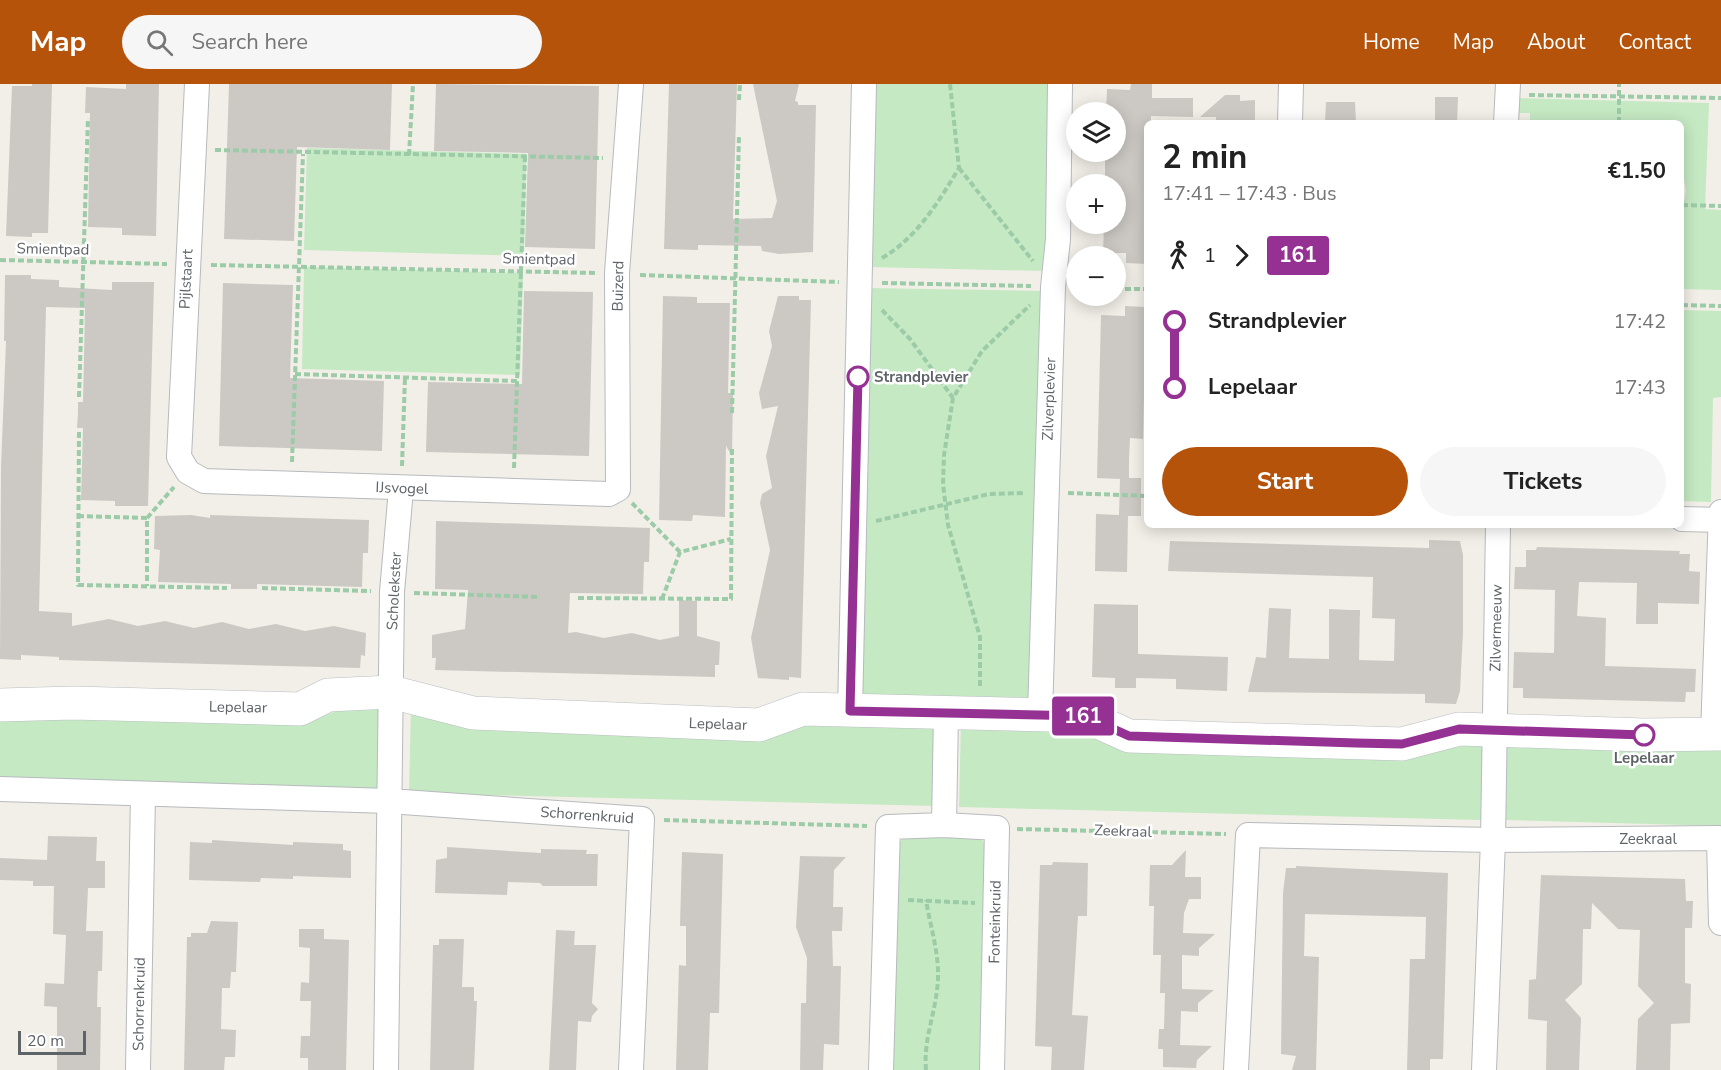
<!DOCTYPE html>
<meta charset="utf-8">
<style>
:root{--surface:#fff;--page:#f6f6f6;--text:#222;--muted:#767676;--accent:#b45309}
body{margin:0;font-family:"Nunito Sans",sans-serif;background:var(--page);color:var(--text);height:100vh;display:flex;flex-direction:column;font-size:22px;white-space:nowrap}
*{box-sizing:border-box;margin:0}
p{font-size:20px;color:var(--muted)}
.icon{flex:none;width:33px;height:33px;fill:none;stroke:currentColor;stroke-width:2;stroke-linecap:round;stroke-linejoin:round}
.map{position:relative;flex:1;overflow:hidden}
.details{position:absolute;left:1144px;top:36px;width:540px;height:408px;display:flex;flex-direction:column;background:var(--surface);border-radius:9px;box-shadow:0 3px 15px #0003}
.details>*{flex:none}
.badge{padding:0 12px;border-radius:4px;font-size:21px;line-height:39px}
.fabs{position:absolute;left:1066px;top:18px;display:grid;gap:12px}
.fabs a{display:grid;place-items:center;width:60px;height:60px;border-radius:50%;background:var(--surface);box-shadow:0 3px 15px #0003;font-size:30px}
.scale{position:absolute;left:18px;bottom:15px;width:68px;box-sizing:border-box;padding-left:6px;border:3px solid #5e6368;border-top:0;font-size:16px;line-height:21px;white-space:nowrap;color:#5e6368;-webkit-text-stroke:4px #fff;paint-order:stroke}
.map>.badge{position:absolute;translate:-50% -50%;box-shadow:0 0 0 3px #fff}
.legs{display:flex;align-items:center;gap:9px;height:66px;padding:0 18px;font-size:20px}
.legs p{margin-inline-start:auto}
.summary{display:flex;align-items:center;justify-content:space-between;height:102px;padding:0 18px}
h1{font-size:33px;font-weight:700;line-height:45px}
.cta{display:flex;gap:12px;margin-top:auto;padding:12px 18px}
.cta a{flex:1;height:69px;border-radius:36px;background:var(--accent);color:#fff;font-size:24px;font-weight:700;line-height:69px;text-align:center}
.cta a+a{background:var(--page);color:var(--text)}
ul{padding:0 18px;list-style:none}
li{display:flex;align-items:center;gap:21px;height:66px;font-size:22px}
li i{display:grid;place-items:center;width:9px;height:100%;margin:0 8px;background:currentColor}
li i::after{content:'';width:15px;height:15px;margin:-8px;border:4px solid;border-radius:50%;background:var(--surface)}
li p{margin-inline-start:auto}
li:first-child i{background:linear-gradient(#0000 50%,currentColor 0)}
li:last-child i{background:linear-gradient(currentColor 50%,#0000 0)}
header{display:flex;align-items:center;gap:36px;box-sizing:border-box;height:84px;padding:0 30px;background:var(--accent);color:#fff}
header strong{font-size:28px}
nav{display:flex;gap:33px;margin-inline-start:auto;font-size:21px}
.search{width:420px;height:54px;background:var(--page);display:flex;align-items:center;gap:15px;box-sizing:border-box;padding:0 21px;border-radius:33px;color:var(--muted);font-size:22px}
.map>svg:first-child{display:block}
.green{fill:#c5e9c3}
.building{fill:#ccc9c4}
.lines{fill:none;stroke-linecap:round;stroke-linejoin:round}
.street-casing{stroke:#b7babe;stroke-width:26}
.secondary-casing{stroke:#babec3;stroke-width:34}
.path{stroke:#9ccba8;stroke-width:4;stroke-dasharray:6 3;stroke-linecap:butt}
.street{stroke:#fff;stroke-width:24}
.secondary{stroke:#fff;stroke-width:33}
.line-1-casing{stroke:#fff;stroke-width:14}
.line-1{stroke:#953192;stroke-width:9}
.stop-1-dot{fill:#fff;stroke:#953192;stroke-width:3}
.labels{text-anchor:middle;stroke-width:5;stroke-linejoin:round;paint-order:stroke}
.street-label{font-size:15px;fill:#5e6368;stroke:#fff}
.stop-label{font-size:15px;font-weight:bold;fill:#5e6368;stroke:#fff;text-anchor:start}
</style>
<header>
<strong>Map</strong>
<div class="search"><svg class="icon" aria-label="search" viewBox="0 0 24 24"><circle cx="10" cy="10" r="6"/><path d="M15 15l6 6"/></svg>Search here</div>
<nav><a>Home</a><a>Map</a><a>About</a><a>Contact</a></nav>
</header>
<div class="map">
<svg width="1721" height="986" viewBox="0 0 1721 986">
<rect width="100%" height="100%" fill="#f1efe7"/>
<g class="green">
<path d="M 874,0 L 1049,0 L 1045,187 L 869,183 Z"/>
<path d="M 1514,14 L 1709,19 L 1705,125 L 1721,126 L 1721,206 L 1682,205 L 1682,129 L 1686,107 L 1682,82 L 1682,39 L 1530,39 L 1530,29 L 1515,29 Z"/>
<path d="M 307,64 L 526,70 L 524,172 L 304,166 Z"/>
<path d="M 304,183 L 523,189 L 520,291 L 302,285 Z"/>
<path d="M 868,204 L 1044,207 L 1031,614 L 861,610 Z"/>
<path d="M 1682,226 L 1721,227 L 1721,313 L 1713,314 L 1711,418 L 1682,417 Z"/>
<path d="M 390,623 L 388,709 L 0,699 L 0,630 L 306,638 L 337,627 Z"/>
<path d="M 411,623 L 939,637 L 937,722 L 409,709 Z"/>
<path d="M 961,637 L 1408,674 C 1434,670 1457,660 1483,660 L 1482,736 L 959,723 Z"/>
<path d="M 1507,660 L 1721,664 L 1721,742 L 1506,736 Z"/>
<path d="M 908,749 L 976,751 L 991,765 L 984,986 L 888,986 L 895,764 Z"/>
</g>
<g class="building">
<path d="M 32,0 L 52,0 L 48,149 L 32,149 L 32,153 L 6,152 L 12,2 L 32,2 Z"/>
<path d="M 126,0 L 159,0 L 156,152 L 122,151 L 122,144 L 88,143 L 90,29 L 85,29 L 86,3 L 126,5 Z"/>
<path d="M 229,0 L 392,0 L 390,66 L 297,63 L 294,157 L 224,155 Z"/>
<path d="M 436,0 L 599,2 L 595,165 L 525,163 L 528,69 L 434,67 Z"/>
<path d="M 669,0 L 737,0 L 733,135 L 772,134 L 777,117 L 753,0 L 799,0 L 795,17 L 798,18 L 798,21 L 816,21 L 813,168 L 779,170 L 762,167 L 761,162 L 698,161 L 698,166 L 664,165 Z"/>
<path d="M 1131,0 L 1152,0 L 1152,14 L 1193,14 L 1193,33 L 1151,32 L 1151,39 L 1148,39 L 1148,180 L 1126,179 L 1126,169 L 1103,169 L 1104,140 L 1116,140 L 1116,100 L 1105,100 L 1105,68 L 1116,68 L 1116,28 L 1106,28 L 1107,5 L 1130,6 Z"/>
<path d="M 1225,11 L 1240,11 L 1240,17 L 1255,16 L 1255,39 L 1216,39 L 1216,33 L 1200,33 Z"/>
<path d="M 1435,13 L 1458,13 L 1457,39 L 1435,39 Z"/>
<path d="M 1326,18 L 1355,18 L 1356,39 L 1325,39 Z"/>
<path d="M 5,191 L 31,191 L 31,195 L 59,196 L 59,203 L 112,206 L 112,198 L 154,198 L 148,422 L 115,422 L 115,417 L 81,416 L 83,344 L 77,344 L 78,329 L 78,318 L 83,318 L 85,224 L 46,223 L 39,527 L 72,529 L 72,542 L 109,535 L 138,542 L 165,537 L 194,544 L 222,538 L 249,545 L 276,540 L 305,547 L 334,542 L 366,549 L 365,572 L 361,571 L 360,584 L 59,576 L 59,573 L 21,571 L 21,576 L 0,575 L 1,383 L 6,257 L 4,257 Z"/>
<path d="M 223,199 L 293,201 L 290,294 L 384,297 L 382,367 L 219,362 Z"/>
<path d="M 524,207 L 593,208 L 589,372 L 426,368 L 428,298 L 522,300 Z"/>
<path d="M 663,212 L 697,213 L 697,219 L 730,219 L 728,309 L 733,309 L 732,372 L 726,362 L 725,433 L 693,431 L 692,437 L 659,436 Z"/>
<path d="M 778,212 L 799,212 L 799,216 L 811,216 L 801,594 L 789,593 L 789,596 L 758,594 L 751,554 L 770,466 L 760,419 L 762,410 L 772,404 L 766,372 L 778,322 L 762,325 L 759,309 L 772,262 L 769,247 Z"/>
<path d="M 1125,222 L 1146,223 L 1143,355 L 1130,354 L 1129,374 L 1129,394 L 1141,394 L 1141,432 L 1128,432 L 1127,488 L 1095,487 L 1096,430 L 1119,431 L 1120,395 L 1097,394 L 1101,231 L 1125,232 Z"/>
<path d="M 191,431 L 210,434 L 210,431 L 369,436 L 368,469 L 363,469 L 362,503 L 257,500 L 257,505 L 231,505 L 231,500 L 158,498 L 160,466 L 154,465 L 155,432 Z"/>
<path d="M 436,437 L 650,444 L 649,478 L 644,478 L 643,510 L 570,509 L 568,549 L 576,548 L 604,554 L 632,549 L 660,556 L 679,552 L 679,516 L 697,517 L 697,552 L 720,558 L 719,581 L 715,581 L 715,593 L 435,586 L 436,574 L 432,574 L 432,551 L 465,545 L 468,506 L 435,505 Z"/>
<path d="M 1429,456 L 1460,457 L 1463,471 L 1463,548 L 1460,607 L 1456,620 L 1425,619 L 1425,610 L 1248,608 L 1256,573 L 1266,574 L 1269,524 L 1291,525 L 1289,574 L 1329,575 L 1329,525 L 1349,526 L 1360,526 L 1359,576 L 1394,577 L 1395,535 L 1372,534 L 1373,493 L 1168,487 L 1170,457 L 1429,464 Z"/>
<path d="M 1537,463 L 1680,467 L 1679,470 L 1690,470 L 1689,487 L 1700,488 L 1699,520 L 1658,519 L 1658,540 L 1636,540 L 1637,499 L 1579,498 L 1577,532 L 1606,534 L 1605,582 L 1696,585 L 1695,608 L 1686,608 L 1685,618 L 1523,614 L 1523,604 L 1513,604 L 1514,568 L 1554,569 L 1555,506 L 1514,505 L 1515,483 L 1526,483 L 1526,466 L 1536,466 Z"/>
<path d="M 1094,520 L 1138,521 L 1138,570 L 1228,573 L 1227,607 L 1176,605 L 1176,595 L 1136,594 L 1136,604 L 1115,604 L 1115,594 L 1092,593 Z"/>
<path d="M 48,752 L 97,753 L 96,777 L 105,777 L 105,804 L 88,804 L 86,847 L 103,847 L 102,887 L 98,887 L 97,923 L 101,923 L 100,986 L 57,986 L 57,923 L 44,922 L 45,899 L 64,900 L 66,851 L 53,850 L 54,802 L 33,802 L 33,797 L 0,796 L 0,774 L 47,776 Z"/>
<path d="M 212,756 L 293,761 L 293,758 L 343,760 L 343,766 L 351,767 L 351,794 L 293,792 L 293,795 L 261,794 L 260,798 L 189,796 L 190,758 L 212,759 Z"/>
<path d="M 447,763 L 541,769 L 541,765 L 587,766 L 586,770 L 598,770 L 597,802 L 543,802 L 540,799 L 508,798 L 507,811 L 435,809 L 436,776 L 447,774 Z"/>
<path d="M 1186,766 L 1185,793 L 1201,793 L 1201,815 L 1189,815 L 1184,829 L 1183,849 L 1215,850 L 1199,864 L 1199,872 L 1182,871 L 1182,905 L 1214,906 L 1198,919 L 1198,928 L 1181,927 L 1180,961 L 1212,962 L 1197,976 L 1196,984 L 1163,983 L 1163,965 L 1158,965 L 1159,945 L 1164,945 L 1165,909 L 1160,909 L 1161,871 L 1153,871 L 1154,822 L 1149,822 L 1150,781 L 1172,781 Z"/>
<path d="M 682,768 L 723,770 L 719,929 L 710,929 L 708,986 L 676,986 L 679,881 L 686,882 L 686,842 L 680,842 Z"/>
<path d="M 800,772 L 846,773 L 834,786 L 833,823 L 843,823 L 842,847 L 832,847 L 833,882 L 841,882 L 839,961 L 824,960 L 823,986 L 800,986 L 801,919 L 806,919 L 807,874 L 796,843 Z"/>
<path d="M 1053,778 L 1088,779 L 1087,832 L 1078,832 L 1072,931 L 1088,932 L 1084,986 L 1051,986 L 1052,963 L 1035,962 L 1040,781 L 1052,781 Z"/>
<path d="M 1296,782 L 1448,789 L 1443,975 L 1430,975 L 1430,986 L 1407,986 L 1410,875 L 1425,875 L 1426,833 L 1305,830 L 1304,872 L 1319,873 L 1316,986 L 1292,986 L 1296,972 L 1281,970 L 1283,809 L 1286,784 L 1296,784 Z"/>
<path d="M 1541,791 L 1685,795 L 1686,817 L 1693,817 L 1692,844 L 1685,844 L 1685,899 L 1691,900 L 1690,939 L 1671,940 L 1670,986 L 1636,986 L 1638,935 L 1654,919 L 1638,902 L 1640,846 L 1618,845 L 1592,819 L 1591,845 L 1583,845 L 1582,900 L 1565,916 L 1581,934 L 1579,986 L 1546,986 L 1547,937 L 1528,935 L 1529,896 L 1536,895 Z"/>
<path d="M 211,837 L 238,838 L 236,888 L 231,888 L 230,904 L 222,904 L 221,945 L 236,946 L 235,973 L 225,973 L 224,986 L 184,986 L 187,853 L 191,853 L 191,849 L 207,849 Z"/>
<path d="M 299,845 L 324,845 L 324,855 L 349,856 L 346,986 L 308,986 L 308,974 L 300,974 L 301,952 L 310,952 L 311,917 L 300,917 L 301,898 L 309,899 L 310,864 L 299,863 Z"/>
<path d="M 556,846 L 575,847 L 574,861 L 596,861 L 592,919 L 598,925 L 592,932 L 591,938 L 578,937 L 576,986 L 549,986 Z"/>
<path d="M 439,855 L 464,855 L 462,903 L 474,903 L 474,917 L 477,917 L 474,986 L 430,986 L 433,861 L 439,861 Z"/>
</g>
<g class="lines">
<defs>
<g id="street">
<path d="M 197,0 L 179,373 L 188,388 L 204,397 L 609,410 L 618,405 L 617,189 L 631,0"/>
<path d="M 1290,39 L 1291,0"/>
<path d="M 1506,39 L 1508,0"/>
<path d="M 1682,435 L 1721,436"/>
<path d="M 850,627 L 864,0"/>
<path d="M 1040,631 L 1053,203 L 1058,155 L 1060,0"/>
<path d="M 1713,650 L 1721,428"/>
<path d="M 0,705 L 389,717 L 642,735 L 631,986"/>
<path d="M 944,741 L 946,630"/>
<path d="M 138,986 L 143,710"/>
<path d="M 386,986 L 392,508 L 401,405"/>
<path d="M 881,986 L 888,743 L 944,741 L 997,744 L 992,986"/>
<path d="M 1236,986 L 1248,751 L 1493,756 L 1719,754 L 1721,839"/>
<path d="M 1484,986 L 1493,756 L 1498,441"/>
</g>
<path id="secondary" d="M 0,621 L 73,619 L 300,625 L 328,611 L 391,608 L 473,629 L 759,641 L 803,625 L 1085,632 L 1129,652 L 1402,660 L 1459,645 L 1644,651 L 1721,650"/>
</defs>
<use href="#street" class="street-casing"/>
<use href="#secondary" class="secondary-casing"/>
<g class="path">
<path d="M 1529,11 L 1721,14"/>
<path d="M 739,16 L 740,0"/>
<path d="M 1619,39 L 1619,0"/>
<path d="M 215,66 L 603,74"/>
<path d="M 409,71 L 413,0"/>
<path d="M 959,84 L 1033,177"/>
<path d="M 1682,121 L 1721,122"/>
<path d="M 882,174 C 917,154 939,117 959,84 L 950,0"/>
<path d="M 0,176 L 167,180"/>
<path d="M 211,181 L 596,189"/>
<path d="M 640,191 L 839,198"/>
<path d="M 882,199 L 1031,202"/>
<path d="M 1116,205 L 1148,205"/>
<path d="M 1682,221 L 1721,222"/>
<path d="M 882,226 L 910,255 L 953,314"/>
<path d="M 295,290 L 517,297"/>
<path d="M 79,313 L 88,34"/>
<path d="M 732,329 L 739,51"/>
<path d="M 79,348 L 78,501 L 227,504"/>
<path d="M 292,378 L 303,70"/>
<path d="M 402,382 L 405,293"/>
<path d="M 514,384 L 525,73"/>
<path d="M 1068,409 L 1148,412"/>
<path d="M 632,419 L 680,468"/>
<path d="M 78,432 L 147,434 L 147,502"/>
<path d="M 147,434 L 174,403"/>
<path d="M 876,437 L 989,410 L 1024,409"/>
<path d="M 262,504 L 371,507"/>
<path d="M 414,509 L 540,513"/>
<path d="M 578,514 L 731,515 L 732,364"/>
<path d="M 662,515 L 680,468 L 731,455"/>
<path d="M 980,602 L 980,553 L 948,441 L 943,400 L 944,371 L 953,314 L 982,267 L 1030,221"/>
<path d="M 664,736 L 867,742"/>
<path d="M 1017,745 L 1226,750"/>
<path d="M 908,816 L 975,819"/>
<path d="M 926,986 C 923,954 937,926 938,894 C 939,869 930,841 926,816"/>
</g>
<use href="#street" class="street"/>
<use href="#secondary" class="secondary"/>
</g>
<g class="lines">
<defs>
<path id="line-1" d="M 858,293 L 850,627 L 1085,632 L 1129,652 L 1356,659 L 1402,660 L 1459,645 L 1644,651"/>
</defs>
<use href="#line-1" class="line-1-casing"/>
<use href="#line-1" class="line-1"/>
</g>
<g class="stop-1-dot">
<circle cx="858" cy="293" r="10"/>
<circle cx="1644" cy="651" r="10"/>
</g>
<g class="labels">
<g class="street-label">
<text transform="translate(53 165) rotate(1)" y="5">Smientpad</text>
<text transform="translate(539 175) rotate(1)" y="5">Smientpad</text>
<text transform="translate(186 195) rotate(-87)" y="5">Pijlstaart</text>
<text transform="translate(618 202) rotate(-89)" y="5">Buizerd</text>
<text transform="translate(1049 315) rotate(-88)" y="5">Zilverplevier</text>
<text transform="translate(402 404) rotate(2)" y="5">IJsvogel</text>
<text transform="translate(394 507) rotate(-87)" y="5">Scholekster</text>
<text transform="translate(1496 544) rotate(-89)" y="5">Zilvermeeuw</text>
<text transform="translate(238 623) rotate(1)" y="5">Lepelaar</text>
<text transform="translate(718 640) rotate(2)" y="5">Lepelaar</text>
<text transform="translate(587 731) rotate(4)" y="5">Schorrenkruid</text>
<text transform="translate(1123 747) rotate(2)" y="5">Zeekraal</text>
<text x="1648" y="760">Zeekraal</text>
<text transform="translate(995 838) rotate(-89)" y="5">Fonteinkruid</text>
<text transform="translate(139 920) rotate(-89)" y="5">Schorrenkruid</text>
</g>
<g class="stop-label">
<text x="874" y="298">Strandplevier</text>
<text x="1644" y="679" text-anchor="middle">Lepelaar</text>
</g>
</g>
</svg>
<div class="fabs">
<a><svg class="icon" aria-label="layers" viewBox="0 0 24 24"><path d="M12 4l9 5-9 5-9-5zM3 14l9 5 9-5"/></svg></a>
<a>+</a>
<a>−</a>
</div>
<div class="scale">20 m</div>
<b class="badge" style="left:1083px;top:632px;background:#953192;color:#fff">161</b>
<section class="details">
<div class="summary"><div><h1>2 min</h1><p>17:41 – 17:43 · Bus</p></div><b>€1.50</b></div>
<div class="legs"><svg class="icon" aria-label="walk" viewBox="0 0 24 24"><circle cx="13" cy="4" r="2"/><path d="M13 8l-2 6 4 7M11 14l-3 7M7 12l3-4h3l4 4"/></svg>1<svg class="icon" aria-label="forward" viewBox="0 0 24 24"><path d="M9 5l7 7-7 7"/></svg><b class="badge" style="background:#953192;color:#fff">161</b></div>
<ul>
<li><i style="color:#953192"></i><b>Strandplevier</b><p>17:42</p></li>
<li><i style="color:#953192"></i><b>Lepelaar</b><p>17:43</p></li>
</ul>
<div class="cta"><a>Start</a><a>Tickets</a></div>
</section>
</div>
